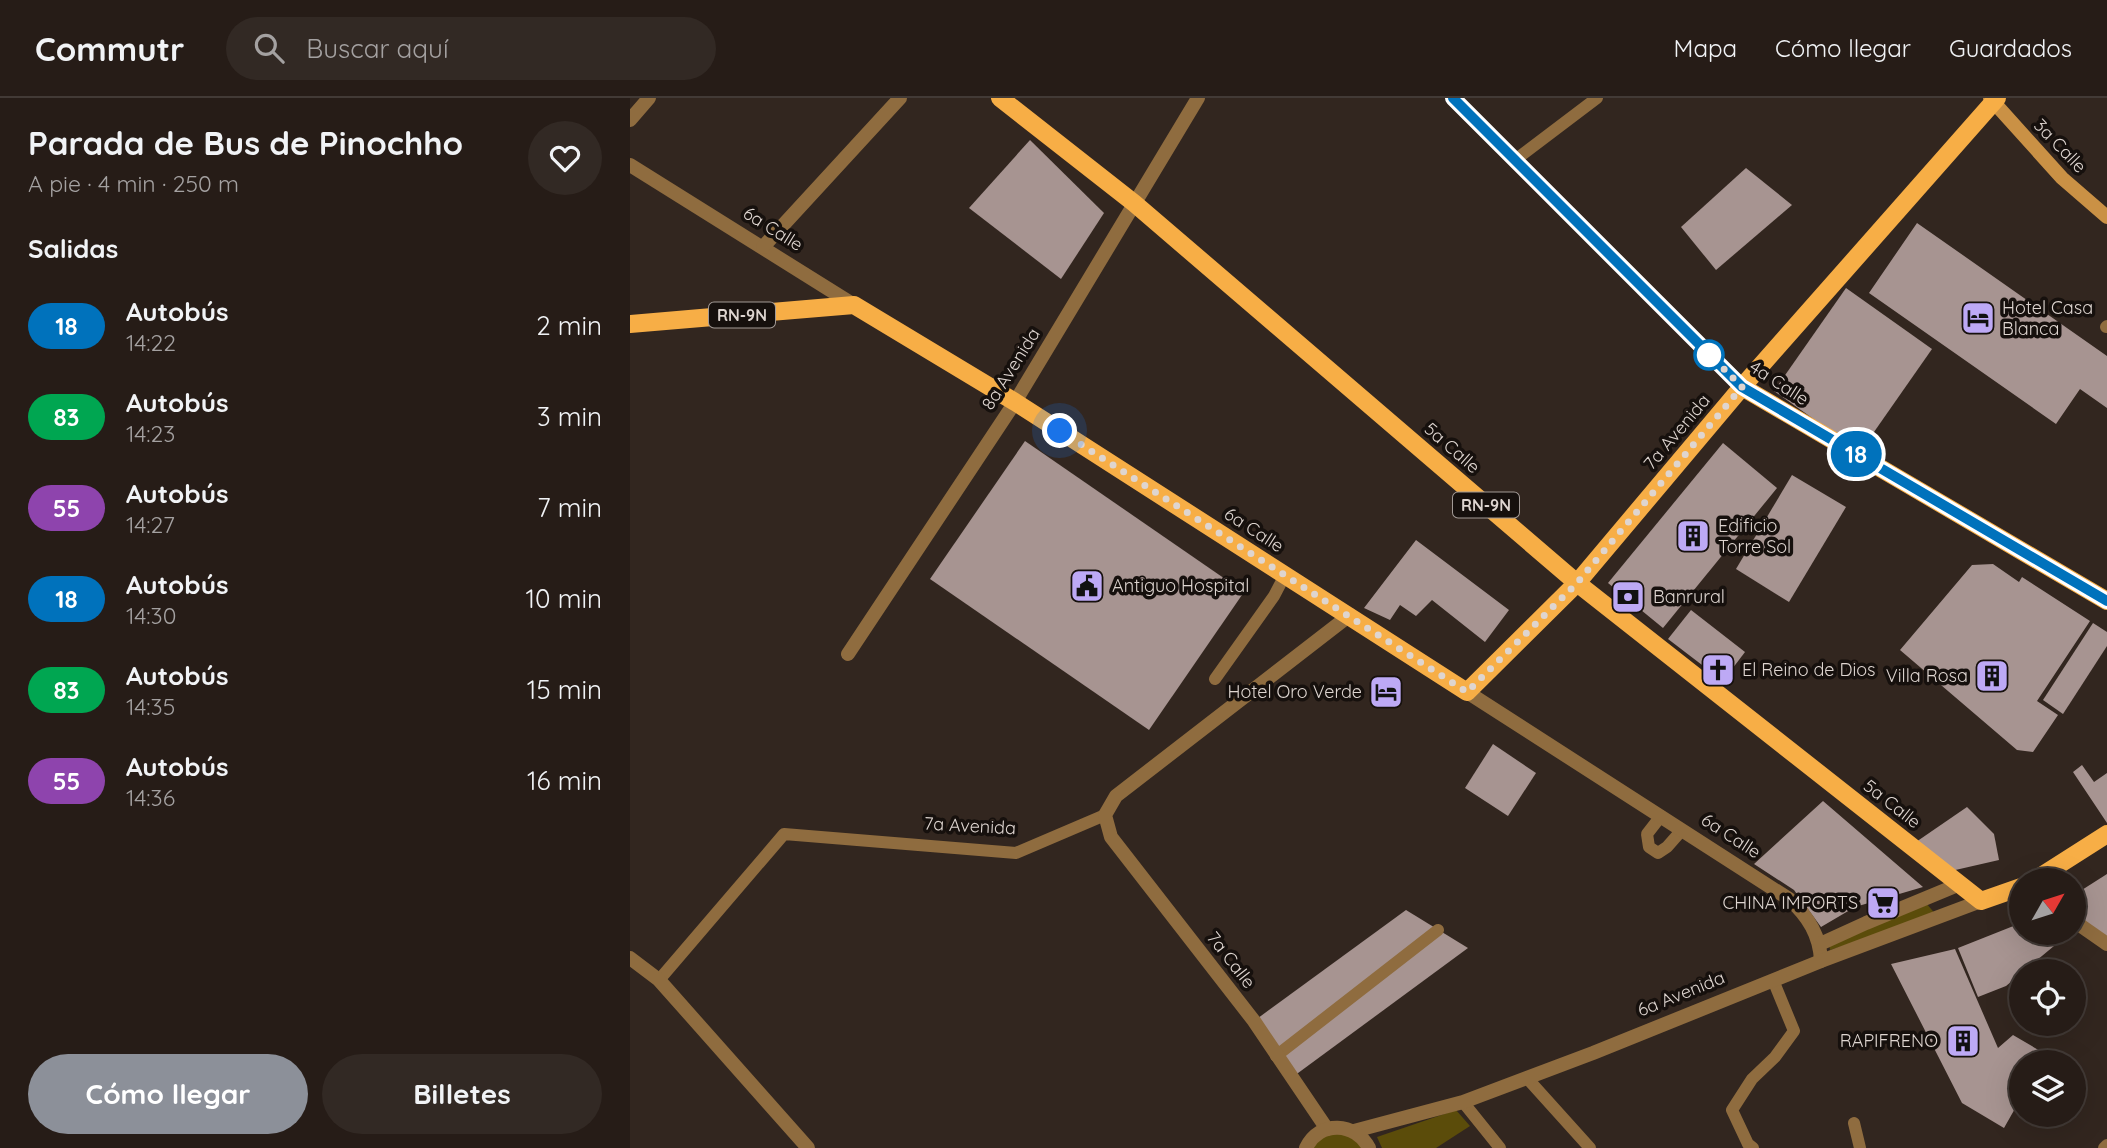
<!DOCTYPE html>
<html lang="es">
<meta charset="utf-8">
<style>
:root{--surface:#261c17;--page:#322924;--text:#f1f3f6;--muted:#a4a1a1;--line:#423a36;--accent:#8c9099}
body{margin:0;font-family:Quicksand,sans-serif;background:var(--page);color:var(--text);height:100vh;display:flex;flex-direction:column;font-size:26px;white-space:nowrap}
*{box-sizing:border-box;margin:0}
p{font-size:23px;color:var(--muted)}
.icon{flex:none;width:38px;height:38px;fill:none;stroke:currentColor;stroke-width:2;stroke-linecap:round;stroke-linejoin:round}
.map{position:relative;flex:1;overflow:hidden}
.details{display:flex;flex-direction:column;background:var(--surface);width:630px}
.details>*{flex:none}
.badge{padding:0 14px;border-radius:23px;font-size:24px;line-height:46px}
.needle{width:46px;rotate:51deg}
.controls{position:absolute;left:1379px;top:770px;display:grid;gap:14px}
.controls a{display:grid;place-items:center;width:77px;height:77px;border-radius:50%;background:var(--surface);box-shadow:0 7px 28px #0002,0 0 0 2px var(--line);font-size:35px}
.you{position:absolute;width:35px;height:35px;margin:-18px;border:5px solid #fff;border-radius:50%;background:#1a73e8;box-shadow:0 0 0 10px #1a73e833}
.map>.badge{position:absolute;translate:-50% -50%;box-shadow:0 0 0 4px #fff}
h2{padding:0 28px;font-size:26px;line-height:63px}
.round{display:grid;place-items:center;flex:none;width:74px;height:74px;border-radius:37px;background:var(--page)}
.headline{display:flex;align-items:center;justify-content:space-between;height:119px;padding:0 28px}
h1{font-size:33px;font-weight:700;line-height:52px}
.button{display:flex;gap:14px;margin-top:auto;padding:14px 28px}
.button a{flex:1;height:80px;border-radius:42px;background:var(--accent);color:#fff;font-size:28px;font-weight:700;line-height:80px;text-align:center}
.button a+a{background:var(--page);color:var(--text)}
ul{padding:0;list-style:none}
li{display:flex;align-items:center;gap:21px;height:91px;padding:0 28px}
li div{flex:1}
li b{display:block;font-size:26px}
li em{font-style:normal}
li .badge{min-width:77px;font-weight:700;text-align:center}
header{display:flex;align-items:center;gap:42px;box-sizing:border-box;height:98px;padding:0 35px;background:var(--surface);border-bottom:2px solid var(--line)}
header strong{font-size:33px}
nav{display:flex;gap:38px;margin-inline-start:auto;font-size:24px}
.search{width:490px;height:63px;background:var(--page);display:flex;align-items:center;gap:18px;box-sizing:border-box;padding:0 24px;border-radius:38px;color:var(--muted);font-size:26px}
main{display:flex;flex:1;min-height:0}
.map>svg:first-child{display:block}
.green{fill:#5b4c0a}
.building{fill:#a79491}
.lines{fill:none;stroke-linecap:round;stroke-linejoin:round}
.lane{stroke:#8f6c3f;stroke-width:12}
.street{stroke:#8f6c3f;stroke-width:14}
.secondary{stroke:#ca9145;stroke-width:14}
.primary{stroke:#f7ae46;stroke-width:18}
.line-casing{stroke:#fff;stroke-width:16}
.line{stroke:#0072bc;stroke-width:10}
.walk{stroke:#ded5d0;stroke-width:7;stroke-dasharray:0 12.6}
.stop-dot{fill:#fff;stroke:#0072bc;stroke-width:3.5}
.labels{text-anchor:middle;stroke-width:7;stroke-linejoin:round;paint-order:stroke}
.shield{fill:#16100d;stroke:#a29a96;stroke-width:2}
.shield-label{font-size:16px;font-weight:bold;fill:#ded5d0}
.street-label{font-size:18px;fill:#ded5d0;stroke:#16100d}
.poi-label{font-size:18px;fill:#ded5d0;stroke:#16100d;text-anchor:start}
</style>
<header>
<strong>Commutr</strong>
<div class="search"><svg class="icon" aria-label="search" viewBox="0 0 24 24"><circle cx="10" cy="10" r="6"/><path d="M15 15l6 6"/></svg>Buscar aquí</div>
<nav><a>Mapa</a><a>Cómo llegar</a><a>Guardados</a></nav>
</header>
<main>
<section class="details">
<div class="headline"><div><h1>Parada de Bus de Pinochho</h1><p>A pie · 4 min · 250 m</p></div><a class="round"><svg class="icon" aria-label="heart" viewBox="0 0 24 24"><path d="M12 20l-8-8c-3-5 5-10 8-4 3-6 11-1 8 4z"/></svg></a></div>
<h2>Salidas</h2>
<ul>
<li><span class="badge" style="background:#0072bc;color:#fff">18</span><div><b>Autobús</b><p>14:22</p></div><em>2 min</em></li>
<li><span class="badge" style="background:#00a651;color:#fff">83</span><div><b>Autobús</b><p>14:23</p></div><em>3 min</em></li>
<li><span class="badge" style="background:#8e44ad;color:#fff">55</span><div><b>Autobús</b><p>14:27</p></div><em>7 min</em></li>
<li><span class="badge" style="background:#0072bc;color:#fff">18</span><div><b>Autobús</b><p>14:30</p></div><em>10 min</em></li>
<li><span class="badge" style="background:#00a651;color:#fff">83</span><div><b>Autobús</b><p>14:35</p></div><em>15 min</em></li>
<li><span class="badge" style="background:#8e44ad;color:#fff">55</span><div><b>Autobús</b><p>14:36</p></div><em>16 min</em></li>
</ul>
<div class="button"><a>Cómo llegar</a><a>Billetes</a></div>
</section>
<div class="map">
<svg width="1477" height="1050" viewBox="0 0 1477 1050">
<rect width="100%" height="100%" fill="#32261f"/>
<g class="green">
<path d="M 1296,805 L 1307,818 L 1200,852 L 1199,845 Z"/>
<path d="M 826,1012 L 840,1028 L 806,1050 L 752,1050 L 747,1039 Z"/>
<path d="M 706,1029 L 739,1050 L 676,1050 Z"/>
</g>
<g class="building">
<path d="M 400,42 L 474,115 L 431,181 L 339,110 Z"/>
<path d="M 1116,70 L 1162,107 L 1086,172 L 1051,129 Z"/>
<path d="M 1287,125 L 1477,258 L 1477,310 L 1450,291 L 1426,326 L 1239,195 Z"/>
<path d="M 1216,190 L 1302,251 L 1230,354 L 1144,293 Z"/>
<path d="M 395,343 L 614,494 L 519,632 L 300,481 Z"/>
<path d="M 1093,345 L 1147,390 L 1033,530 L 978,485 Z"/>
<path d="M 1162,377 L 1216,409 L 1159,504 L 1106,471 Z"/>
<path d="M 786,442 L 879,512 L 855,544 L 802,502 L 786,518 L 770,507 L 760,522 L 734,510 Z"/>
<path d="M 1363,466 L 1389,484 L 1392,479 L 1460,523 L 1407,603 L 1428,617 L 1403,654 L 1387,652 L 1270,552 L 1342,467 Z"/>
<path d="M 1061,512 L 1115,554 L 1093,583 L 1038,541 Z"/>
<path d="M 1463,525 L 1477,534 L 1477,548 L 1433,616 L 1413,602 Z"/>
<path d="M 863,646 L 906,675 L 878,718 L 835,690 Z"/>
<path d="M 1452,667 L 1464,684 L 1477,675 L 1477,725 L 1443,674 Z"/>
<path d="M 1193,703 L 1293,789 L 1225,809 L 1191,829 L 1164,792 L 1124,766 Z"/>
<path d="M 1337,709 L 1364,736 L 1369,762 L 1321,773 L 1286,744 Z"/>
<path d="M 1477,776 L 1477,842 L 1444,814 L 1444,797 Z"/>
<path d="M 776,812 L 838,850 L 664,978 L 624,923 Z"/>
<path d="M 1391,825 L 1391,835 L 1418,835 L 1430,843 L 1376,888 L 1348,899 L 1328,850 Z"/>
<path d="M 1325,851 L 1368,950 L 1383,937 L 1417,957 L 1412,964 L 1391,964 L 1391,1000 L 1374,1030 L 1332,1005 L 1261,866 Z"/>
</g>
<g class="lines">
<g class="lane">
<path d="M 885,62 L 967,0"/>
<path d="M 1476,229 L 1477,228"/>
<path d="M 585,581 L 644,498 L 655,477"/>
<path d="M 1031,718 L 1017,736 L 1019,749 L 1028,755 L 1037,749 L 1052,732"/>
<path d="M 29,882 L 154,736 L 386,755 L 475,717"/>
<path d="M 646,958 L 808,832"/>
<path d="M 897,980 L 960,1050"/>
<path d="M 833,1004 L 870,1050"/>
<path d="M 1224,1025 L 1230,1050"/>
<path d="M 1123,1050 L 1118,1046 L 1102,1012 L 1122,981 L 1145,959 L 1164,933 L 1143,882"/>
<path d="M 1474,1050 L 1477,1047"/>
</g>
<g class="street">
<path d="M 0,22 L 19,0"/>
<path d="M 0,67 L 224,207"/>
<path d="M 133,149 L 270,0"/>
<path d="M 218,556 L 385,304 L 568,0"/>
<path d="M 837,594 L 1159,801 C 1178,818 1190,837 1191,863"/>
<path d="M 1444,823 L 1477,846"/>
<path d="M 1190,846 L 1236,825 L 1330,786"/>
<path d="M 0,860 L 29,882 L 178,1050"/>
<path d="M 697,1031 L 624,923 L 481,739 L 475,717 L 486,698 L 720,517"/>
<path d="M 724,1033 L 833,1004 L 963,955 L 1191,863 L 1351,803"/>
<path d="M 676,1050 C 689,1022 726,1024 739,1050"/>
</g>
<g class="secondary">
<path d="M 823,0 L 1112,289"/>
<path d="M 1360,0 L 1432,80 L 1477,119"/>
</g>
<g class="primary">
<path d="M 370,0 L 504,105 L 947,485 L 1351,803 L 1391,789"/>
<path d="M 0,226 L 224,207 L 385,304 L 837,594 L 947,485 L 1112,289 L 1367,0"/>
<path d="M 1112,289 L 1477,503"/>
<path d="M 1405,782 L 1477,736"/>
</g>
</g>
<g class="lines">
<defs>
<path id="line" d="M 823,0 L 1112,289 L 1477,503"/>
</defs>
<use href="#line" class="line-casing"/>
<use href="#line" class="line"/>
<path class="walk" d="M 430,333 L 837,594 L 947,485 L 1112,289 L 1074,251 L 1079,257"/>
</g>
<defs>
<symbol id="hotel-square" viewBox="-11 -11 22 22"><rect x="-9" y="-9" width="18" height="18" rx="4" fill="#bda9f5" stroke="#16100d"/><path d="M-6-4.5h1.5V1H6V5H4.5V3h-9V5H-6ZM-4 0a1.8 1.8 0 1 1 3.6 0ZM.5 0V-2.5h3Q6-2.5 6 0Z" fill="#111"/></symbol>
<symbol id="building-square" viewBox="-11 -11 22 22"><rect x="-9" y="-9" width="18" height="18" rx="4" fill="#bda9f5" stroke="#16100d"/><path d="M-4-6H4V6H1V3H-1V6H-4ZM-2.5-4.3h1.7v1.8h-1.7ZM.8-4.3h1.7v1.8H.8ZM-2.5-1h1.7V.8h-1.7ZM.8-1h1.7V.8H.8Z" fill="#111"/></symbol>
<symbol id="civic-square" viewBox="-11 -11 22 22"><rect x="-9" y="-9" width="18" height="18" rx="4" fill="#bda9f5" stroke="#16100d"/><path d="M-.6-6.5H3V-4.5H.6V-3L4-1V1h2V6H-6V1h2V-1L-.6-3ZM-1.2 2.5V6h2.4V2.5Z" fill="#111"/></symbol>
<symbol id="bank-square" viewBox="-11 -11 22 22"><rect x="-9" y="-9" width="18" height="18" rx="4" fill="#bda9f5" stroke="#16100d"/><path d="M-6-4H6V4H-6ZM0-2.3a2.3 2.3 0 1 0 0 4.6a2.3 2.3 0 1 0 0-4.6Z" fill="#111"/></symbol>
<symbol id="church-square" viewBox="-11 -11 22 22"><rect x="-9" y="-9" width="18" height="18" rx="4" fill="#bda9f5" stroke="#16100d"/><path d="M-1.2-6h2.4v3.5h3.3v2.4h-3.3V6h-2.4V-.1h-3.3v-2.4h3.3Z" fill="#111"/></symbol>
<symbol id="supermarket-square" viewBox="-11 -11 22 22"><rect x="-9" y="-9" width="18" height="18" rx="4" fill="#bda9f5" stroke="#16100d"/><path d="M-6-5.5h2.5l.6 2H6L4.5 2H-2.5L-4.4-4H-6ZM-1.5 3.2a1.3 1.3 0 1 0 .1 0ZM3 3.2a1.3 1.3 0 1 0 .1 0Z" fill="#111"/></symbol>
</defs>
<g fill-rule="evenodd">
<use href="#hotel-square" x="1329" y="201" width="38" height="38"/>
<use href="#building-square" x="1044" y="419" width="38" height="38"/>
<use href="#civic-square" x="438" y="469" width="38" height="38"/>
<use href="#bank-square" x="979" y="480" width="38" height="38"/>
<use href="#church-square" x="1069" y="553" width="38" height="38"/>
<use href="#building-square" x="1343" y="559" width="38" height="38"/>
<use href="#hotel-square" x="737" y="575" width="38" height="38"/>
<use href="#supermarket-square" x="1234" y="786" width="38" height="38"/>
<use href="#building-square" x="1314" y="924" width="38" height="38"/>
</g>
<circle class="stop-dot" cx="1079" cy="257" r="14"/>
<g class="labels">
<g class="shield">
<rect x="79" y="204.5" width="66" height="25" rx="5"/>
<rect x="823" y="394.5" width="66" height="25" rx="5"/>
</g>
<g class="shield-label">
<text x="112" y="223">RN-9N</text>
<text x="856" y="413">RN-9N</text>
</g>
<g class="street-label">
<text transform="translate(1430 48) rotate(46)" y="6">3a Calle</text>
<text transform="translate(143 131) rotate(32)" y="6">6a Calle</text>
<text transform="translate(381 271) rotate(-58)" y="6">8a Avenida</text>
<text transform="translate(1149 285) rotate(33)" y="6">4a Calle</text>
<text transform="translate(1047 334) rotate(-50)" y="6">7a Avenida</text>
<text transform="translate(822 350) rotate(41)" y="6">5a Calle</text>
<text transform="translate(624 432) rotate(33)" y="6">6a Calle</text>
<text transform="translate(1262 706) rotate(38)" y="6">5a Calle</text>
<text transform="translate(340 728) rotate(3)" y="6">7a Avenida</text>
<text transform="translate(1101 738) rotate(33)" y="6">6a Calle</text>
<text transform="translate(601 862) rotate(52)" y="6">7a Calle</text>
<text transform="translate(1051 896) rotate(-22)" y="6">6a Avenida</text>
</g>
<g class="poi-label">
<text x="1372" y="216">Hotel Casa<tspan x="1372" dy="21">Blanca</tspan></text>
<text x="1088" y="434">Edificio<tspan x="1088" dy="21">Torre Sol</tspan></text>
<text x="482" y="494">Antiguo Hospital</text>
<text x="1023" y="505">Banrural</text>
<text x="1112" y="578">El Reino de Dios</text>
<text x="1338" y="584" text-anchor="end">Villa Rosa</text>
<text x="732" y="600" text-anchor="end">Hotel Oro Verde</text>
<text x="1228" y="811" text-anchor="end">CHINA IMPORTS</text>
<text x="1308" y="949" text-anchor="end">RAPIFRENO</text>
</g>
</g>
</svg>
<div class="controls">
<a><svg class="needle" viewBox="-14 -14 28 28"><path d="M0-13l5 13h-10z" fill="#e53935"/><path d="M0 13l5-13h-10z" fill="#a4a1a1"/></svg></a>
<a><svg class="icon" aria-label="locate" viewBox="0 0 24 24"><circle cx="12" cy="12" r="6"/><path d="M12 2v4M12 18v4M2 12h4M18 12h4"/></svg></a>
<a><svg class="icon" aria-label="layers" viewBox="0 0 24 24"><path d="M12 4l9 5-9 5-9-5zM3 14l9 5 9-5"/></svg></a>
</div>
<div class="you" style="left:430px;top:333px"></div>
<b class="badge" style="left:1226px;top:356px;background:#0072bc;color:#fff">18</b>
</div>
</main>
